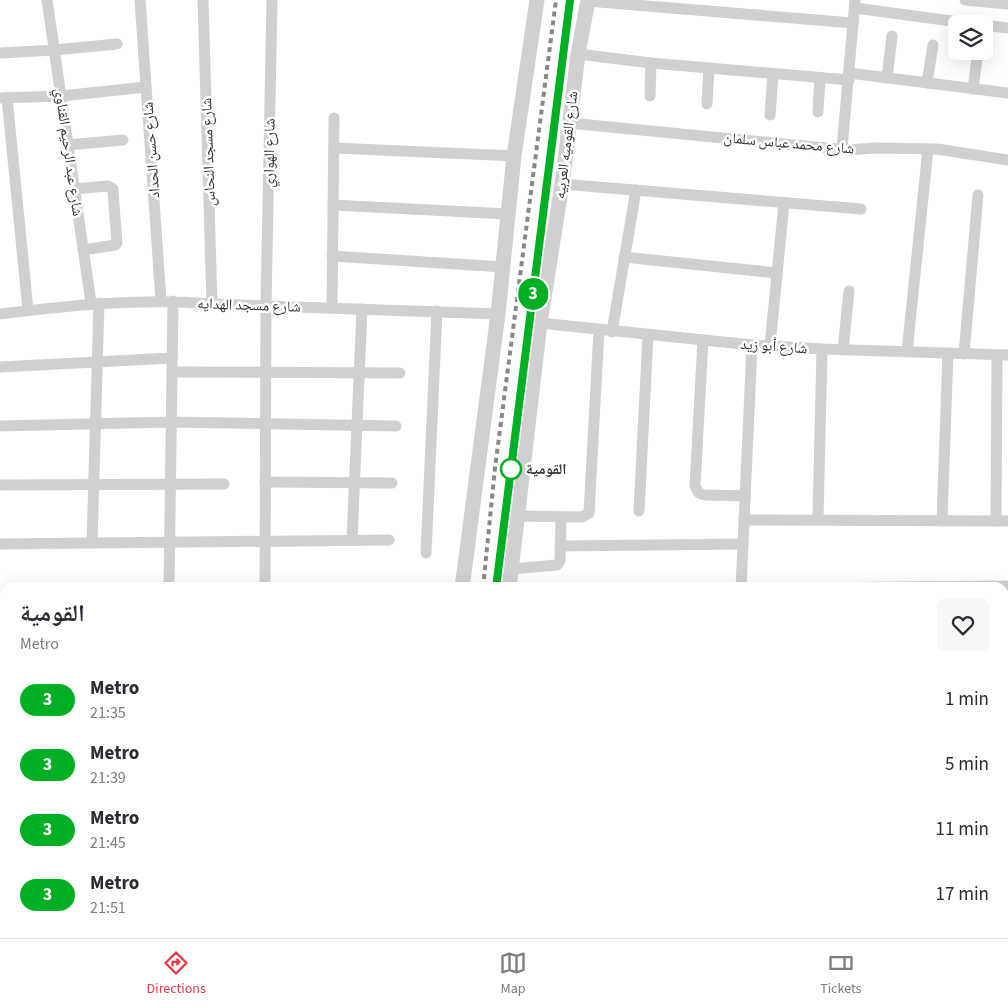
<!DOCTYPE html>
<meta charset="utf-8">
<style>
:root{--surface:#fff;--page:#f7f7f7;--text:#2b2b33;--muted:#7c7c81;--line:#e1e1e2;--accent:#e63946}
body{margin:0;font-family:"Source Sans 3","Noto Naskh Arabic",sans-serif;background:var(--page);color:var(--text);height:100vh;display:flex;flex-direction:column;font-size:19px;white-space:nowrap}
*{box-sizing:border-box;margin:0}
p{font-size:16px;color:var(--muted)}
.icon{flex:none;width:28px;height:28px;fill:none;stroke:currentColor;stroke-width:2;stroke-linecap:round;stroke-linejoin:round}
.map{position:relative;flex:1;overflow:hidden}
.details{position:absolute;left:0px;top:582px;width:1009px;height:356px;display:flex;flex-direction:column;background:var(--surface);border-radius:15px 15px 0 0;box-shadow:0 5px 20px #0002}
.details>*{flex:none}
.badge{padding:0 10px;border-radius:16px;font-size:18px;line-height:32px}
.fabs{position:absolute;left:948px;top:15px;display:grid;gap:10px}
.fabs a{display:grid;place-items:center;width:45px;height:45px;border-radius:8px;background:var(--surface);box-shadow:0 5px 20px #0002;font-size:25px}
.map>.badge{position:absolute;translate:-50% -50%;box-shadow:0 0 0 2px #fff}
.round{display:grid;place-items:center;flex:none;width:52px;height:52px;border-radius:8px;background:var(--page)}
.summary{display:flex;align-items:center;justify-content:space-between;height:85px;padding:0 20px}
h1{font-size:24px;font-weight:800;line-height:38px}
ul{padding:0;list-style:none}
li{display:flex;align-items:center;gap:15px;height:65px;padding:0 20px}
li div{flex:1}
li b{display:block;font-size:19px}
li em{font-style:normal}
li .badge{min-width:55px;font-weight:700;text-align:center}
.dock{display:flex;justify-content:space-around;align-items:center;height:70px;border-top:1px solid var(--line);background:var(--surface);font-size:14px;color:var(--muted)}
.dock a{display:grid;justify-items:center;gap:2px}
.dock .on{color:var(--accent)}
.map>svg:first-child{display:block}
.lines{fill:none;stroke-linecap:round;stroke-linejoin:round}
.minor{stroke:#d0d0d0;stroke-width:11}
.tertiary{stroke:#d0d0d0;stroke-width:15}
.rail{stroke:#888;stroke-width:4;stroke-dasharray:5 4;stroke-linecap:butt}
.line-casing{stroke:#fff;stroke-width:11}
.line{stroke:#00af23;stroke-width:8}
.stop-dot{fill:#fff;stroke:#00af23;stroke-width:2.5}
.labels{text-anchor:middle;stroke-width:5;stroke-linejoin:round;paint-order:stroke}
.street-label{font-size:15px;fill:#333;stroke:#fff}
.stop-label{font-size:15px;font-weight:bold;fill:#333;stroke:#fff;text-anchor:start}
</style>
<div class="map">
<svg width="1008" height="938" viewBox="0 0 1008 938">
<rect width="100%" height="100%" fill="#fff"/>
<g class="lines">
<g class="minor">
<path d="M 47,0 L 91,303"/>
<path d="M 140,0 L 161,301"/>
<path d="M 203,0 L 212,304"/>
<path d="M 965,0 L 1008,4"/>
<path d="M 587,1 L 853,23"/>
<path d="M 855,8 L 974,24"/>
<path d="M 984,25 L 1008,28"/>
<path d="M 0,53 L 54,50 L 117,44"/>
<path d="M 578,54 L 651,63 L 849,80"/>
<path d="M 849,73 L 1008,93"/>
<path d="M 887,78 L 892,36"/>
<path d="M 927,83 L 933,45"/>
<path d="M 973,89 L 978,51"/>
<path d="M 650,96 L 651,63"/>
<path d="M 0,98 L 61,96 L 146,87"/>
<path d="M 7,98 L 28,310"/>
<path d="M 707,104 L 709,68"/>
<path d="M 818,112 L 820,78"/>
<path d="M 770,115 L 773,74"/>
<path d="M 569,123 L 847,150 L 876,148 L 937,149 L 1008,160"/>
<path d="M 68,145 L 123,140"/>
<path d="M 334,148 L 514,156"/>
<path d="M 842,149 L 855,0"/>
<path d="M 562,184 L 861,209"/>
<path d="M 74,189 L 108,186 L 113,189 L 113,192 L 117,243 L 115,245 L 83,250"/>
<path d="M 333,205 L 508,214"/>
<path d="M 332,256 L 503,267"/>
<path d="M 624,257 L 777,273"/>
<path d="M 332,308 L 334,118"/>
<path d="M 0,314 C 72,305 140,298 212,304 L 498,314"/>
<path d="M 540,323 L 752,345 L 822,349 L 1008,355"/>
<path d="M 612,332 L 636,190"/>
<path d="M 703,340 L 695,486 L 699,493 L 704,495 L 745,496"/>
<path d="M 770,346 L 784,203"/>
<path d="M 843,350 L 849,291"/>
<path d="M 907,352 L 928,149"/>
<path d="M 964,354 L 978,195"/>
<path d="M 0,367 L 172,358"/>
<path d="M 172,372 L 400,373"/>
<path d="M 0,426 L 172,422 L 396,426"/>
<path d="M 265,482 L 392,483"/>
<path d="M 0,485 L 224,484"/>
<path d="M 639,511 L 648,335"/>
<path d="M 518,516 L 582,517 L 589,513 L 599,330"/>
<path d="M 818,519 L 822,349"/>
<path d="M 744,520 L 1008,521"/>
<path d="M 942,521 L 948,353"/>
<path d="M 996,521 L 997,355"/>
<path d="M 352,540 L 362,309"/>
<path d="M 92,543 L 99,303"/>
<path d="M 0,544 L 389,540"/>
<path d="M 560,546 L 743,544"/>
<path d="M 426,553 L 437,311"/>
<path d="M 512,569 L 557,565 L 560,561 L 561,518"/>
<path d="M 169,588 L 173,301"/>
<path d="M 265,588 L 266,306 L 272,0"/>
<path d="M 741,588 L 752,345"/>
<path d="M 796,588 L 1008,586"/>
<path d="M 0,608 L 5,608"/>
<path d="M 1004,689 L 1008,689"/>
<path d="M 1004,771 L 1008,771"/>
<path d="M 1004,829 L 1008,829"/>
<path d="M 0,836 L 5,836"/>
<path d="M 1004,887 L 1008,887"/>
<path d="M 0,917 L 5,917"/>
<path d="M 49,934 L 49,938"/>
<path d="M 136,934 L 136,938"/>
<path d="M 230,934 L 230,938"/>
<path d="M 318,934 L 318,938"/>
<path d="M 751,934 L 751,938"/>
<path d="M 534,938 L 534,934"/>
<path d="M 588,938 L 588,934"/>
<path d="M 695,938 L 696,934"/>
</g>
<g class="tertiary">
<path d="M 462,588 L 498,314 L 514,156 L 537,0"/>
<path d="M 509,588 L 540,323 L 562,184 L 578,54 L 588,0"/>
<path d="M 426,938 L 426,934"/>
<path d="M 474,938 L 474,934"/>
</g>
<g class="rail">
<path d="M 483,588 L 495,468 L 556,0"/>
<path d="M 496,588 L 570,0"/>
<path d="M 446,938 L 447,934"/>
<path d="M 455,938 L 455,934"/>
</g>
</g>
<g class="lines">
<defs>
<path id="line" d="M 496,588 L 570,0"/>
</defs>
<use href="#line" class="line-casing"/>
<use href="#line" class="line"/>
</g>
<circle class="stop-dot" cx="511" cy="469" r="10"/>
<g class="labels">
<g class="street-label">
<text transform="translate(789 143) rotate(5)" y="5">شارع محمد عباس سلمان</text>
<text transform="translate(566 145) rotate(-83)" y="5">شارع القوميه العربيه</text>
<text transform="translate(151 150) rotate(-94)" y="5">شارع حسن الحداد</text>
<text transform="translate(69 152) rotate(82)" y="5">شارع عبد الرحيم القناوي</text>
<text transform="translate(208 152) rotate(-92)" y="5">شارع مسجد النحاس</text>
<text transform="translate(269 153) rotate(-89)" y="5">شارع الهواري</text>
<text transform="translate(249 305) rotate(2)" y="5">شارع مسجد الهدايه</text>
<text transform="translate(774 346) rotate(4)" y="5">شارع أبو زيد</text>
</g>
<g class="stop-label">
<text x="526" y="474">القومية</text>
</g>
</g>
</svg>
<div class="fabs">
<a><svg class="icon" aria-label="layers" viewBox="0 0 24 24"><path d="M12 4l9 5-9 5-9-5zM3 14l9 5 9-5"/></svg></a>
</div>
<b class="badge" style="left:533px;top:294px;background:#00af23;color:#fff">3</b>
<section class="details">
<div class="summary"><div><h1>القومية</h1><p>Metro</p></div><a class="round"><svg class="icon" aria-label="heart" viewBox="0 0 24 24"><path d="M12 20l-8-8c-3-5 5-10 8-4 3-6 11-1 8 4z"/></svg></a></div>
<ul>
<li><span class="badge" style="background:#00af23;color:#fff">3</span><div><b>Metro</b><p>21:35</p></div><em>1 min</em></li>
<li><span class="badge" style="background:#00af23;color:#fff">3</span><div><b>Metro</b><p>21:39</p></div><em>5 min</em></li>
<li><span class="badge" style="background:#00af23;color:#fff">3</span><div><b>Metro</b><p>21:45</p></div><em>11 min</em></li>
<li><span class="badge" style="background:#00af23;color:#fff">3</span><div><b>Metro</b><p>21:51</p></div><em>17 min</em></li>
</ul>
</section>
</div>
<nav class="dock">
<a class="on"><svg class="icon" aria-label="directions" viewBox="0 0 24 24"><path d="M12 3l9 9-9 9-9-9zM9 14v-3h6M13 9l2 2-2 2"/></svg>Directions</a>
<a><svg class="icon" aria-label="map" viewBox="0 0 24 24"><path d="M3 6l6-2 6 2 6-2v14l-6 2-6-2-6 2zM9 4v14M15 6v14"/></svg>Map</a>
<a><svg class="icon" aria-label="tickets" viewBox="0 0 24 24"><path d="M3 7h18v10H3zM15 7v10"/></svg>Tickets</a>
</nav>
